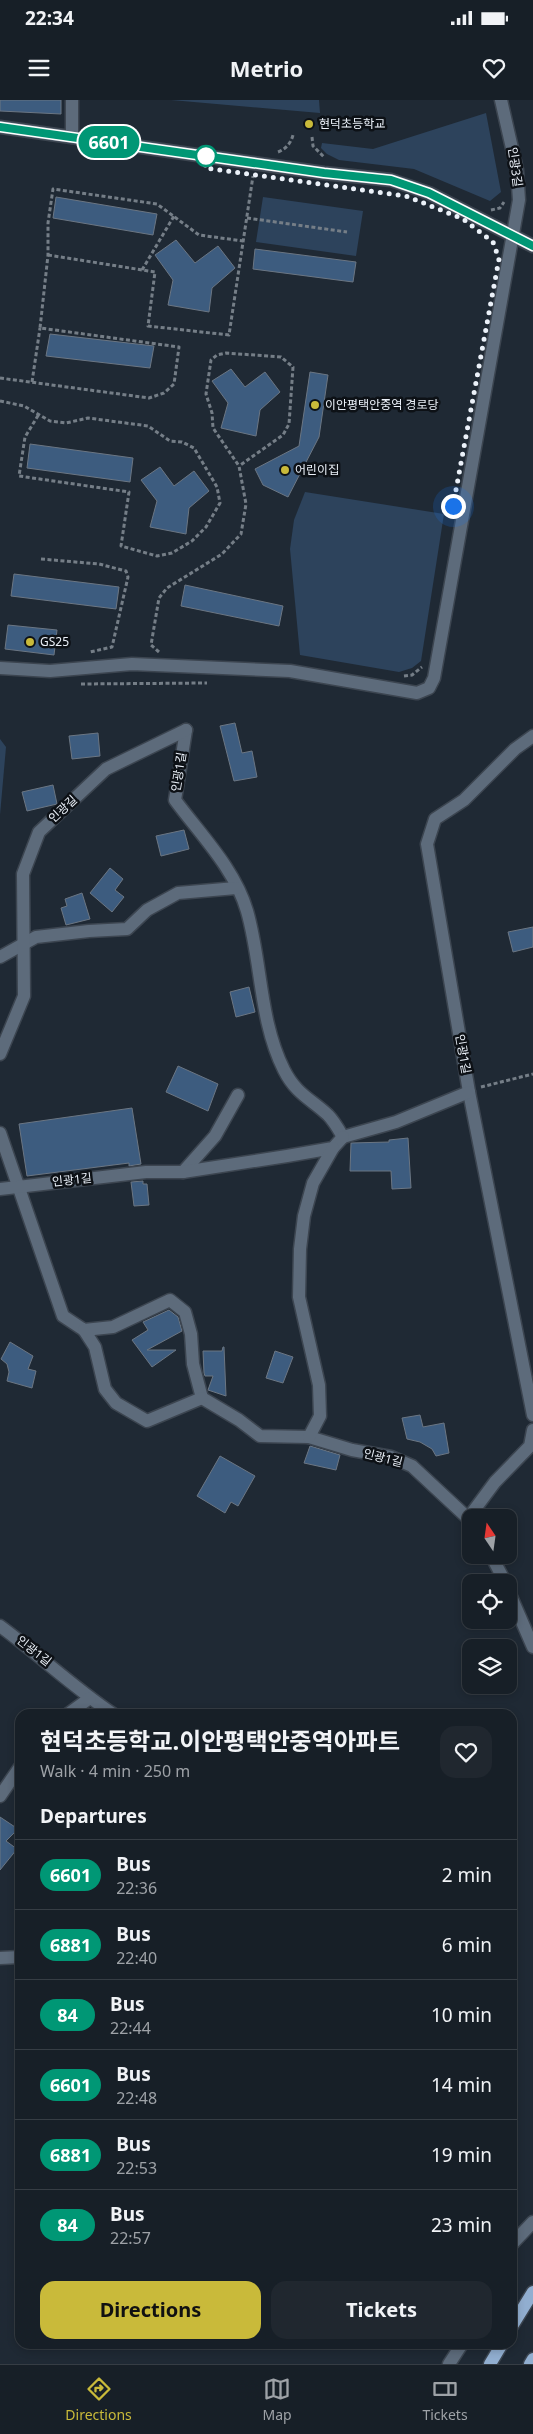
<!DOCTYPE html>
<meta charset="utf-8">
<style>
:root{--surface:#171f27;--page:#20272f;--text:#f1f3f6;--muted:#9ea2a7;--line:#363d44;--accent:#c9ba3a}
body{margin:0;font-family:"Noto Sans","Noto Sans KR",sans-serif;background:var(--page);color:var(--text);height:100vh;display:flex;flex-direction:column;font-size:19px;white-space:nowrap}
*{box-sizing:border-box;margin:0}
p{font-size:16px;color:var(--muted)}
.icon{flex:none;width:28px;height:28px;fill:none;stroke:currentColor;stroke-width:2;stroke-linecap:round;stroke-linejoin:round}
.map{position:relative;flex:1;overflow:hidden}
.details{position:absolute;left:15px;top:1609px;width:502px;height:640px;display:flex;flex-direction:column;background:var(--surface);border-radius:15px;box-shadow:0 2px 8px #0003,0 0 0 1px var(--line)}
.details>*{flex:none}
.badge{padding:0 10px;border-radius:16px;font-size:18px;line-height:32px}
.needle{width:32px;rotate:347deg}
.fabs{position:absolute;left:462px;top:1409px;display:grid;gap:10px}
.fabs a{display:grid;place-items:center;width:55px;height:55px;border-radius:10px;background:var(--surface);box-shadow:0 2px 8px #0003,0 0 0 1px var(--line);font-size:25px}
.you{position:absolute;width:25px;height:25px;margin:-12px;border:4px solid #fff;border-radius:50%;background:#1a73e8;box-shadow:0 0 0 8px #1a73e833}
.map>.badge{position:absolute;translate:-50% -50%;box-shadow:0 0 0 2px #fff}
h2{padding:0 25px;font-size:19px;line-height:45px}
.round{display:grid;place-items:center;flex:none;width:52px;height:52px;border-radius:15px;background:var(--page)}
.headline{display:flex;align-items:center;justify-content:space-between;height:85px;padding:0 25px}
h1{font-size:24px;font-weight:700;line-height:38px}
.primary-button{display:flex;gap:10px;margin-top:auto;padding:10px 25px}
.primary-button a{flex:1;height:58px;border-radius:15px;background:var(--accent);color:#111;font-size:20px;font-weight:700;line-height:58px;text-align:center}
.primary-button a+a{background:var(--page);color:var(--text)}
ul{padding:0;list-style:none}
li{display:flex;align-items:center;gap:15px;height:70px;padding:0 25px;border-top:1px solid var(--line)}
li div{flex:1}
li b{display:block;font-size:19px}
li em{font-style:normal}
li .badge{min-width:55px;font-weight:700;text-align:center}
.status{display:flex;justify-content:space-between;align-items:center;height:35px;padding:0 25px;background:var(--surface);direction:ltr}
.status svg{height:14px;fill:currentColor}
header{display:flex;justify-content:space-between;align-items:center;height:65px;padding:0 25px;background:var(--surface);font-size:22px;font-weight:700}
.tab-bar{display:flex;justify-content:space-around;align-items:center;height:70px;border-top:1px solid var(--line);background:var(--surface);font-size:14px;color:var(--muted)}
.tab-bar a{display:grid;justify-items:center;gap:2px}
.tab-bar .active{color:var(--accent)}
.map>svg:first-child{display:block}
.green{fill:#2d435c}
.building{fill:#3d5c7f;stroke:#6b7683}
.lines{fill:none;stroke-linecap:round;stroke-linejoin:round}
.minor-casing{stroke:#3c4550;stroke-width:15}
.major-casing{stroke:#3c4550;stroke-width:15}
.path{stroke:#757e87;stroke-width:3;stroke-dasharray:4 2.5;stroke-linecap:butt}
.minor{stroke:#5d6b7b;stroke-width:12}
.major{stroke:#91aed0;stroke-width:12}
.line-casing{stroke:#fff;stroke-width:11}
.line{stroke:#009775;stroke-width:8}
.walk{stroke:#ebf1f9;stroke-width:5;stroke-dasharray:0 9}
.poi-dot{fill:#c9ba3a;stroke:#0d1116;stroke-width:2}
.stop-dot{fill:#fff;stroke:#009775;stroke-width:2.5}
.labels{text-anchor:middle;stroke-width:5;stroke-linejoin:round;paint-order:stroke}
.poi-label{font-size:12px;fill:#ebf1f9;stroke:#0d1116;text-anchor:start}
.street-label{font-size:12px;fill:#ebf1f9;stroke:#0d1116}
</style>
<div class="status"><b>22:34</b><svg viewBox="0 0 49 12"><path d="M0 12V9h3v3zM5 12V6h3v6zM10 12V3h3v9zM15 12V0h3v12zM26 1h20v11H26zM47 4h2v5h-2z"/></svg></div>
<header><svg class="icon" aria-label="menu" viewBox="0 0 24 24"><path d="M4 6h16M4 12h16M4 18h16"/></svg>Metrio<svg class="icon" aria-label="heart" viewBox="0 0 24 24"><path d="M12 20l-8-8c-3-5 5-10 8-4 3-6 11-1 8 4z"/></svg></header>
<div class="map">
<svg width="533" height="2264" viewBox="0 0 533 2264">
<rect width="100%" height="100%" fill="#1f2934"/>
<g class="green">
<path d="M 171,0 L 319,0 L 320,13 Z"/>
<path d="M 486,13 L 501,92 L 490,101 L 414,69 L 339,60 L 327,54 L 321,48 L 322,43 L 373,49 Z"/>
<path d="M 263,97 L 363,111 L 356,156 L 256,142 Z"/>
<path d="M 305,392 L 444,414 L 421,561 L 412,568 L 399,572 L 300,555 L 290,449 L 294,420 Z"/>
<path d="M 0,639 L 6,647 L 0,715 Z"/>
</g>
<g class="building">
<path d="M 0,0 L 61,0 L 61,14 L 0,11 Z"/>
<path d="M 56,97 L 157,114 L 153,135 L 53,118 Z"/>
<path d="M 176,140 L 195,163 L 218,146 L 235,168 L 212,188 L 209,212 L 168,205 L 173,180 L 155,155 Z"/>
<path d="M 255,149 L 356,162 L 353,182 L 253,169 Z"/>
<path d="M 50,234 L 154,246 L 150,268 L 46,256 Z"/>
<path d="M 231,269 L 245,287 L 265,272 L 280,292 L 260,310 L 256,336 L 221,328 L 228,303 L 212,281 Z"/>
<path d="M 310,272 L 328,275 L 319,337 L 288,397 L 263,385 L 255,369 L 299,346 Z"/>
<path d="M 30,344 L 133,358 L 130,382 L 27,368 Z"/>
<path d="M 160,367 L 174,386 L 194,371 L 209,391 L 189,408 L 186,434 L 150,427 L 157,401 L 141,380 Z"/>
<path d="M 14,474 L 119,487 L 116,509 L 11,496 Z"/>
<path d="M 185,485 L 283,506 L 279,526 L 181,506 Z"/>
<path d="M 8,525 L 57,530 L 54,555 L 5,549 Z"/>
<path d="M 235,623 L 242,653 L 252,651 L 257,677 L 234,681 L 220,626 Z"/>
<path d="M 98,633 L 100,656 L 72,659 L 69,636 Z"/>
<path d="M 53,685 L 57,704 L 27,711 L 22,692 Z"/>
<path d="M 184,730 L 189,749 L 161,756 L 156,736 Z"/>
<path d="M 110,768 L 123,779 L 115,790 L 124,797 L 112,812 L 90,793 Z"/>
<path d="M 82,793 L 90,819 L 66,825 L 61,808 L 67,806 L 65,799 Z"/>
<path d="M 533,827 L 533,847 L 513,852 L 508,832 Z"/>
<path d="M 249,887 L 255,912 L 236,917 L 230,892 Z"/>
<path d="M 178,966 L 218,984 L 208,1011 L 166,992 Z"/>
<path d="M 132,1008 L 141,1064 L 129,1066 L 129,1063 L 27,1076 L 19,1024 Z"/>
<path d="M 408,1038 L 411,1088 L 392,1089 L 391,1071 L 350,1071 L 351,1043 L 389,1042 L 389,1040 Z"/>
<path d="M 143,1081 L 143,1084 L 147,1084 L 149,1105 L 134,1106 L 131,1082 Z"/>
<path d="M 169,1210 L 178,1217 L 182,1231 L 147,1250 L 176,1250 L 152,1267 L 132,1240 L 148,1230 L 143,1222 Z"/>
<path d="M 10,1242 L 33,1256 L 28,1269 L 36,1271 L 32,1288 L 7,1281 L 9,1272 L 7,1264 L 1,1259 Z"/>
<path d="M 223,1247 L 224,1247 L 226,1296 L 208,1290 L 213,1276 L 205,1276 L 204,1273 L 203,1251 L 222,1251 Z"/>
<path d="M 275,1251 L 293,1257 L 283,1283 L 266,1278 Z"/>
<path d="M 420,1315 L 423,1327 L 444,1323 L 449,1353 L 436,1356 L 432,1349 L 420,1342 L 407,1339 L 402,1318 Z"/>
<path d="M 310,1346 L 340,1355 L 336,1370 L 304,1363 Z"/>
<path d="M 220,1356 L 255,1376 L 238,1406 L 231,1402 L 225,1413 L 197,1396 Z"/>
<path d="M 0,1717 L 18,1729 L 6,1741 L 17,1749 L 0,1770 Z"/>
</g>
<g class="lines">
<defs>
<g id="minor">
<path d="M 0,27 L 324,73 L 391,80 L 429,93 L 533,146"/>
<path d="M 72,37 L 72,0"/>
<path d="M 0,568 L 50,571 L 132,564 L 290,571 L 417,593 L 429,588 L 434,578 L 519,100 L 517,70 L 501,0"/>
<path d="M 186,630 L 175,700 C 200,734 235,769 247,811 C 262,863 259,920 284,970 C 296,994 311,999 328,1015 C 334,1021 339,1030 343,1037"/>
<path d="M 533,636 L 515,649 L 464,700 L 435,719 L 427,744 L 469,992 L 533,1315"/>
<path d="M 0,857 L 36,837 L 89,831 L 127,829 L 147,810 L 178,793 L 236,788"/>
<path d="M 0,954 L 24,896 L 23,774 L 39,732 L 106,669 L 186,630"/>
<path d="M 0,1033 L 63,1216 L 84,1230 L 113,1227 L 170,1200 L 185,1212 L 191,1234 L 193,1264 L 202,1298 L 239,1320 L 260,1336 L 309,1337 L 352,1350 L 391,1357 L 412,1366 L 471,1421"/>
<path d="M 343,1037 L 396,1022 L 469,992"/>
<path d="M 183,1072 L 215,1036 L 238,995"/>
<path d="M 0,1089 L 146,1072 L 183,1072 L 287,1056 L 333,1048 L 343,1037"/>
<path d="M 84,1230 L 95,1247 L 105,1289 L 116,1303 L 147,1321 L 202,1298"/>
<path d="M 309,1337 L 320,1316 L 319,1285 L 299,1197 L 300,1149 L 304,1116 L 313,1083 L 333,1048"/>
<path d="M 469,1417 L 495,1382 L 530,1346 L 533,1330"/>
<path d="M 491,1455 L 505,1482"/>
<path d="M 509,1492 L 533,1547"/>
<path d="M 0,1526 C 38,1554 73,1587 113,1614"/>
<path d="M 68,1614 L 90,1598"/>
<path d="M 0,1696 L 20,1667"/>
<path d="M 0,1858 L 20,1857"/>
<path d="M 512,2144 L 533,2122"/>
<path d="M 449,2264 L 462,2244"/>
</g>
<g id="major">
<path d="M 512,2226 L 533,2192"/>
<path d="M 490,2264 L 502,2244"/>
<path d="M 530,2264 L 533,2259"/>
</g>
</defs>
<use href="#minor" class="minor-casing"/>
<use href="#major" class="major-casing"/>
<g class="path">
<path d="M 312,37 L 313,46 L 325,58"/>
<path d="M 278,52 C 286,49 291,43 293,35"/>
<path d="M 491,110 L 500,108 L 504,102"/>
<path d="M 247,118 L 347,132"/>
<path d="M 48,155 L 155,172 L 148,226 L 229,235 L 253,76"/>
<path d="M 142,170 L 174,116"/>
<path d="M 0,278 L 149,298 L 164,293 L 174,284 L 179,247 L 40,228 L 48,155 L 48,123 L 53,89 L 157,104 L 199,135 L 243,141"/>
<path d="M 32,282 L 40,228"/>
<path d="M 0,301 L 24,306 L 50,321 L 66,323 L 88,318 L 148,326 L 170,341 L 182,342 L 194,348 L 217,387 L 220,403 L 206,427 L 192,441 L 172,453 L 157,456 L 121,446 L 129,392 L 19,376 L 25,337 L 39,314"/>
<path d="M 41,459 L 99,464 L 126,471 L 128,477 L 112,547 L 90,552"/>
<path d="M 159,552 L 151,545 L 159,498 L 167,488 L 222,454 L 241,434 L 246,404 L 239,366 L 213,328 L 212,313 L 206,294 L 211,260 L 217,255 L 226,253 L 281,257 L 293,267 L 289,324 L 283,335 L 239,366"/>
<path d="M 404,576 L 412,575 L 422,567"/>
<path d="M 81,584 L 207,583"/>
<path d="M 481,987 L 533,974"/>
</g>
<use href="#minor" class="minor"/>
<use href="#major" class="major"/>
</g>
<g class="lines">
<defs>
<path id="line" d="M 0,27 L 324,73 L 391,80 L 429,93 L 533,146"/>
</defs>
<use href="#line" class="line-casing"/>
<use href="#line" class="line"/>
<path class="walk" d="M 206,56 L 205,68 L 406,96 L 463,119 L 493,142 L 499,159 L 453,406"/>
</g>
<g class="poi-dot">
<circle cx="309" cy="24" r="5"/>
<circle cx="315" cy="305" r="5"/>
<circle cx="285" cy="370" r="5"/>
<circle cx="30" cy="542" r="5"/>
</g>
<circle class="stop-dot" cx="206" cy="56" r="10"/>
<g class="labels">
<g class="poi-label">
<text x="319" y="28">현덕초등학교</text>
<text x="325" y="309">이안평택안중역 경로당</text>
<text x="295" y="374">어린이집</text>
<text x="40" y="546">GS25</text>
</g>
<g class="street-label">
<text transform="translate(515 67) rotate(82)" y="4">인광3길</text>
<text transform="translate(179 672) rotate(-81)" y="4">인광1길</text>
<text transform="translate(63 709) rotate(-43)" y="4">인광길</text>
<text transform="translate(463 954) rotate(80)" y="4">인광1길</text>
<text transform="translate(72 1080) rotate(-6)" y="4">인광1길</text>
<text transform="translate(383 1358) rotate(14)" y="4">인광1길</text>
<text transform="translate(34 1551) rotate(38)" y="4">인광1길</text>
</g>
</g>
</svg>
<div class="fabs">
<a><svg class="needle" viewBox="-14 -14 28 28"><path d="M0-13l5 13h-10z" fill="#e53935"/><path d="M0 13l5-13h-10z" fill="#9ea2a7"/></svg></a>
<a><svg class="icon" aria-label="locate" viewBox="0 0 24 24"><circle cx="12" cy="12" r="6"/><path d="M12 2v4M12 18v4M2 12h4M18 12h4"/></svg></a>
<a><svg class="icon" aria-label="layers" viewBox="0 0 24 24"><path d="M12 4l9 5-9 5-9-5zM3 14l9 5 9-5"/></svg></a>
</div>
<div class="you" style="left:453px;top:406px"></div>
<b class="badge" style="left:109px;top:42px;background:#009775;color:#fff">6601</b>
<section class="details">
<div class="headline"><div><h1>현덕초등학교.이안평택안중역아파트</h1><p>Walk · 4 min · 250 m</p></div><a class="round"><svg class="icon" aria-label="heart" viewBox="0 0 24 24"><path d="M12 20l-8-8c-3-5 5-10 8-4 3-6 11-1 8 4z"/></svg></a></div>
<h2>Departures</h2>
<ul>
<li><span class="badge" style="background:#009775;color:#fff">6601</span><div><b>Bus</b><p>22:36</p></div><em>2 min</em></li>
<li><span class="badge" style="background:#009775;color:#fff">6881</span><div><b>Bus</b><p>22:40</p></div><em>6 min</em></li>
<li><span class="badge" style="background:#009775;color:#fff">84</span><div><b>Bus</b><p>22:44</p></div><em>10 min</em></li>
<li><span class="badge" style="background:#009775;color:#fff">6601</span><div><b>Bus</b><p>22:48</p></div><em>14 min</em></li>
<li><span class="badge" style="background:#009775;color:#fff">6881</span><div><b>Bus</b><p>22:53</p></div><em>19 min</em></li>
<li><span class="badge" style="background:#009775;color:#fff">84</span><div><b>Bus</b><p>22:57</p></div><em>23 min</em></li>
</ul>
<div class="primary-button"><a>Directions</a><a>Tickets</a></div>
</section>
</div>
<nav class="tab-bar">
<a class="active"><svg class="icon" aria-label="directions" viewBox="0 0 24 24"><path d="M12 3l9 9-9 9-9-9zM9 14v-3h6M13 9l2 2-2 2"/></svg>Directions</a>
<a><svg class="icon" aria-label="map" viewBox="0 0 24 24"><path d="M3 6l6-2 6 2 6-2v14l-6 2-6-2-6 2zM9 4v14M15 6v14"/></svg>Map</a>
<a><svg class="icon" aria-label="tickets" viewBox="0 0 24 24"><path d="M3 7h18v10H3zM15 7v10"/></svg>Tickets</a>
</nav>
